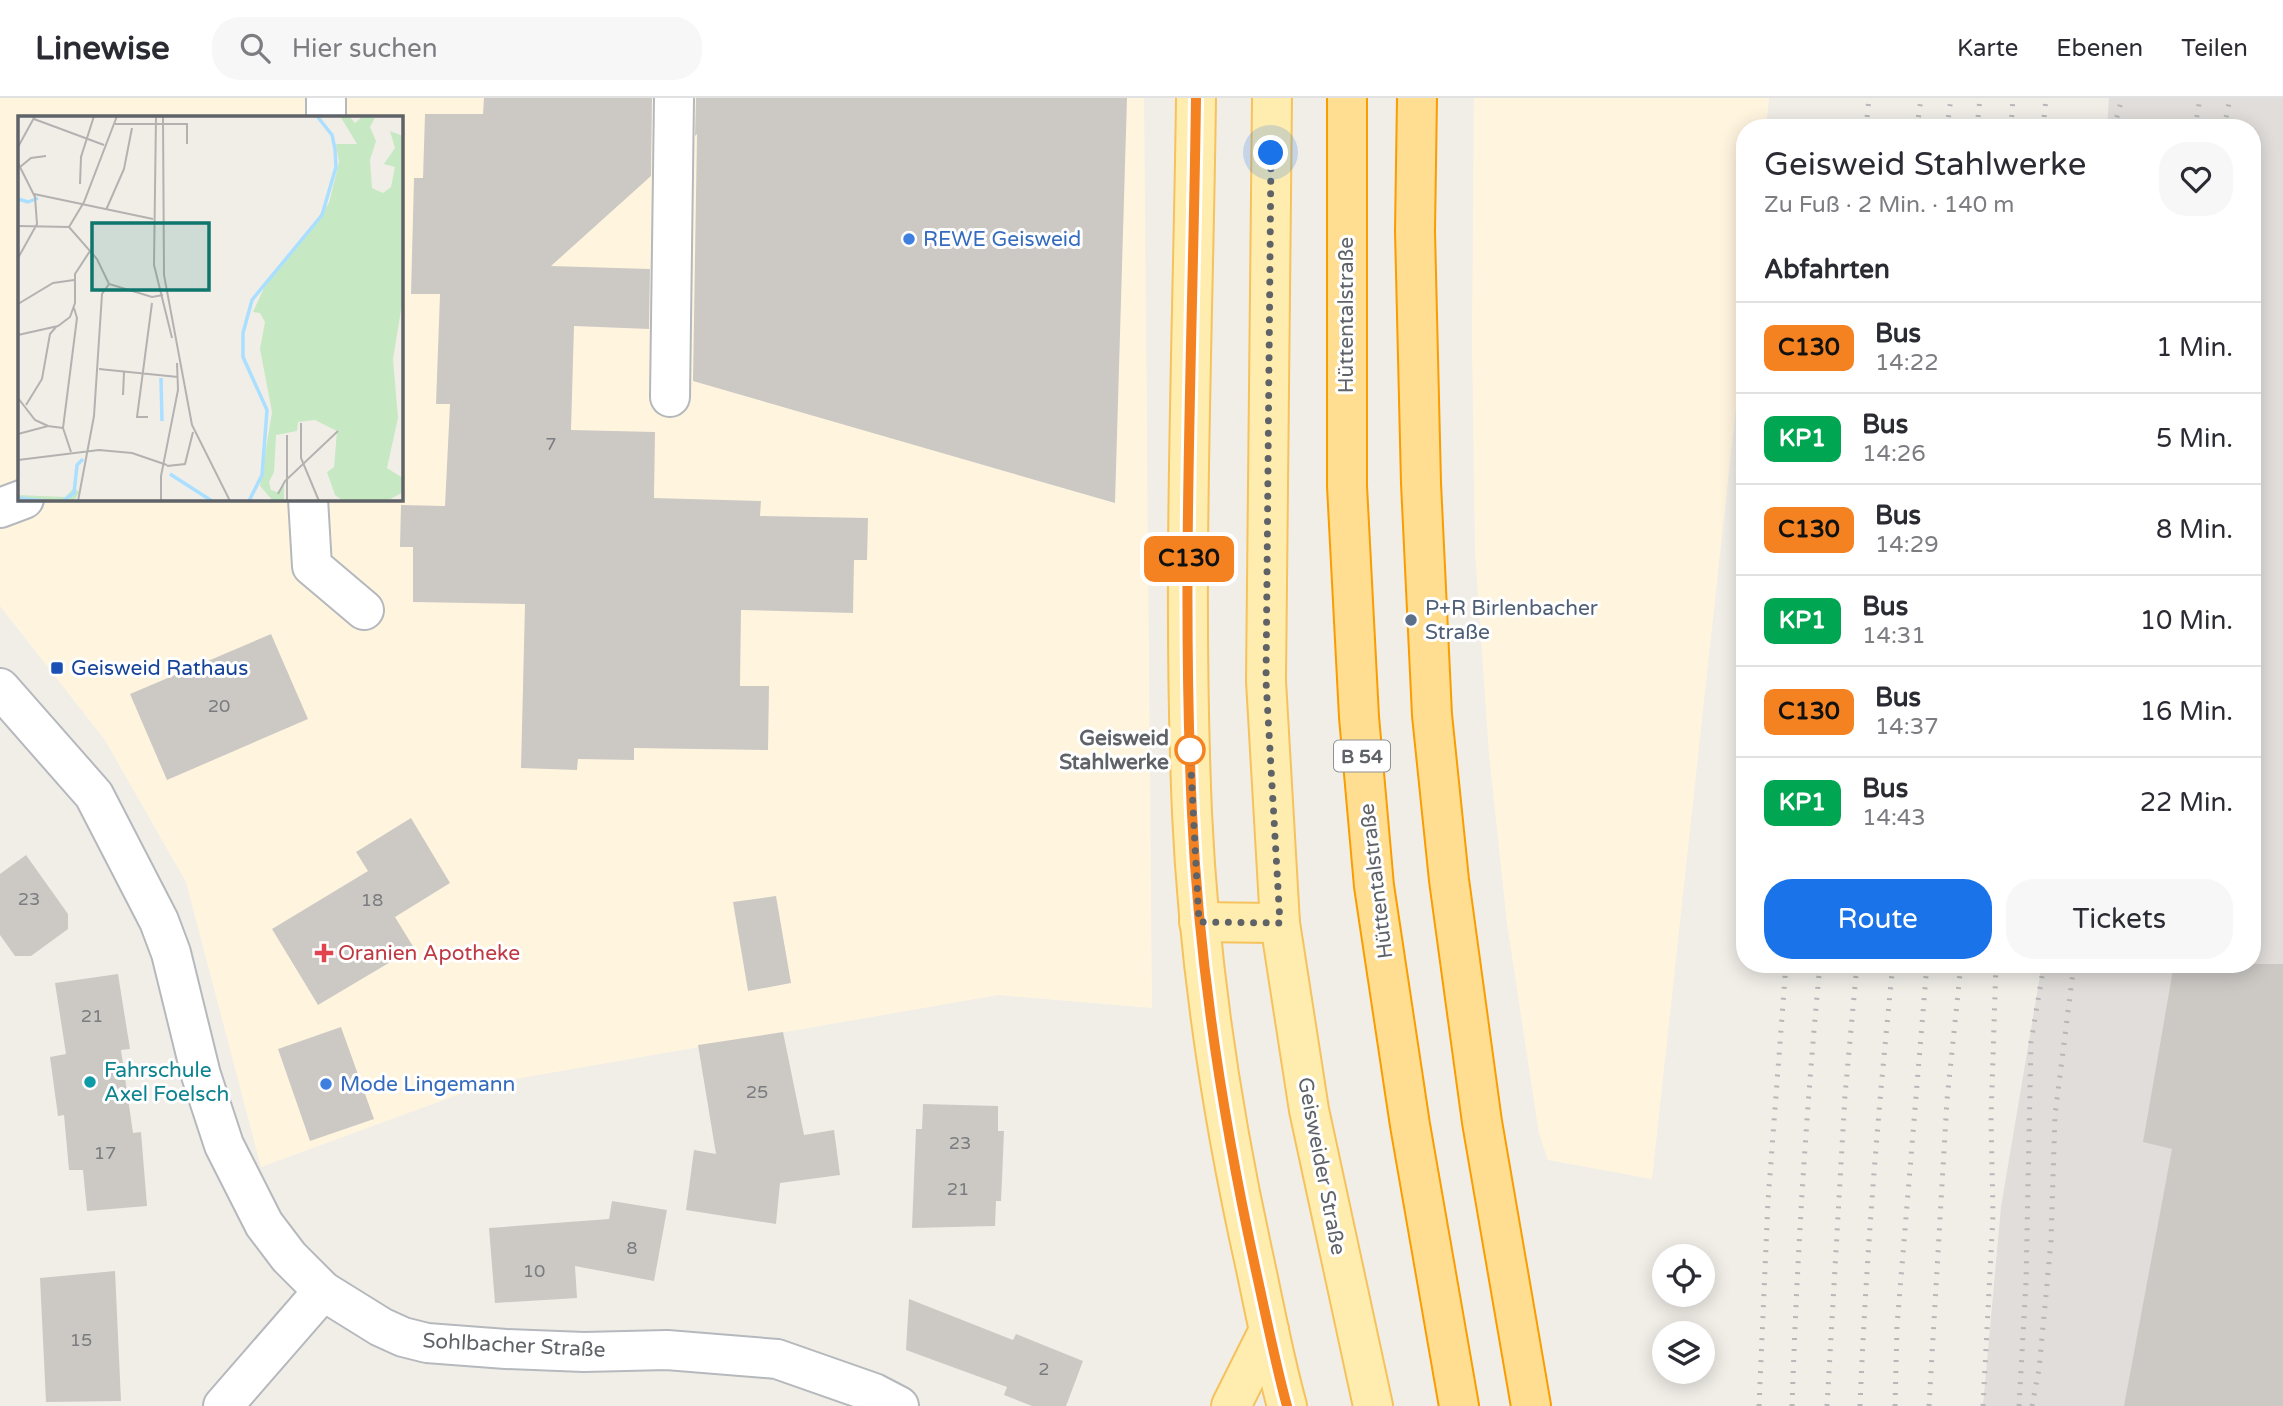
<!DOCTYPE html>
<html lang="de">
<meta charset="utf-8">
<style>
:root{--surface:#fff;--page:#f7f7f7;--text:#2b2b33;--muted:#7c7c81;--line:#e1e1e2;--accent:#1a73e8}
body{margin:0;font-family:"Varela Round",sans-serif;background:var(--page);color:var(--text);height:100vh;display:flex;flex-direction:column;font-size:26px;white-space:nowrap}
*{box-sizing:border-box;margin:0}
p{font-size:23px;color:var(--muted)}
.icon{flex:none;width:38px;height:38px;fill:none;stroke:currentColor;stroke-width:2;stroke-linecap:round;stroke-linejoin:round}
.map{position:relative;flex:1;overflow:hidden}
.panel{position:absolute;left:1736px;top:21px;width:525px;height:854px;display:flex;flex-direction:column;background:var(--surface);border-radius:28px;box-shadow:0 4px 18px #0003}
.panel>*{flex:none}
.badge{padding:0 14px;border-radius:10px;font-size:24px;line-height:46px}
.buttons{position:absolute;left:1652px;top:1146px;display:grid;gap:14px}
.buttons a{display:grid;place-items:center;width:63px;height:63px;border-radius:50%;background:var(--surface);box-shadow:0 4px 18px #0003;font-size:35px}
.you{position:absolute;width:35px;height:35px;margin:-18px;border:5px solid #fff;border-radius:50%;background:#1a73e8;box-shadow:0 0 0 10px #1a73e833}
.map>.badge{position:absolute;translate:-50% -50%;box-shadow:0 0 0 4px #fff}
h2{padding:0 28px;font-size:26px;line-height:63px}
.round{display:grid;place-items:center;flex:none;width:74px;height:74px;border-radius:28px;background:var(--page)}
.overview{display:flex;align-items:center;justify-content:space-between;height:119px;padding:0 28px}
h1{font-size:33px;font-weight:600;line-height:52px}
.button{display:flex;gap:14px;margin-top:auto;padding:14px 28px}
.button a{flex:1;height:80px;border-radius:28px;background:var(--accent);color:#fff;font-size:28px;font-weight:600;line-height:80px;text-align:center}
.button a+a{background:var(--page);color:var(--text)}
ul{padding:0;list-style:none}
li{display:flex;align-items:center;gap:21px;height:91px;padding:0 28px;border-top:2px solid var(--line)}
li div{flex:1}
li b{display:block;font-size:26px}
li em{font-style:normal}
li .badge{min-width:77px;font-weight:700;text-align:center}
header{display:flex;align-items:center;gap:42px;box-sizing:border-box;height:98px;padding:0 35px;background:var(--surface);border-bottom:2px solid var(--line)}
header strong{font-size:33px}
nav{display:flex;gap:38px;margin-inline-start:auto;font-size:24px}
.search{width:490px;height:63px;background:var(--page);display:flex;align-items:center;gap:18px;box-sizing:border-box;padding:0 24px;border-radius:28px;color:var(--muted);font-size:26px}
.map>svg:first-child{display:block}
.commercial{fill:#fff5df;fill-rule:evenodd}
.industrial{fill:#e0ddda}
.building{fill:#ccc9c5}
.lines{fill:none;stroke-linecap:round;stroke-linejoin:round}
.minor-casing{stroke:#b5b8bc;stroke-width:42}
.major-casing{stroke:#f5c25d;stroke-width:42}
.highway-casing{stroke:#f99d00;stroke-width:42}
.minor{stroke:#fff;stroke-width:38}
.major{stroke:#ffedaf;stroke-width:38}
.highway{stroke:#ffdd91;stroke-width:38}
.rail{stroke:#b6b7b8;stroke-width:5;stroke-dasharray:2 9;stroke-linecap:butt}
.line-casing{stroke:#fff;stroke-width:16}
.line{stroke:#f58220;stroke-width:10}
.walk{stroke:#5f6368;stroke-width:7;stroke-dasharray:0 12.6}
.shop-dot{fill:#3f7fe0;stroke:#fff;stroke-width:2.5}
.service-dot{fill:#5c6f8a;stroke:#fff;stroke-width:2.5}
.transit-dot{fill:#1a4fb4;stroke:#fff;stroke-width:2.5}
.stop-dot{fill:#fff;stroke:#f58220;stroke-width:3.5}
.health-dot{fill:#e0444e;stroke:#fff;stroke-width:2.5}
.culture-dot{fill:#0f9aa8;stroke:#fff;stroke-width:2.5}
.labels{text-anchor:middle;stroke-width:6;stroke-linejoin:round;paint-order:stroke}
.number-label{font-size:18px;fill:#7a7c7f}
.shield{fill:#fff;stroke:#8f9295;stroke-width:2}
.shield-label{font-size:19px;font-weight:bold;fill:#5f6368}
.shop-label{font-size:21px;fill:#366cbe;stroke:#fff;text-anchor:start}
.street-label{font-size:21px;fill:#5f6368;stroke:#fff}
.service-label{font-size:21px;fill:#4e5e75;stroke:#fff;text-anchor:start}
.transit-label{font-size:21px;fill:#164399;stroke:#fff;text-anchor:start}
.stop-label{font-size:21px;font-weight:bold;fill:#5f6368;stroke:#fff;text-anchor:end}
.health-label{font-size:21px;fill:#be3a42;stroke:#fff;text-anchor:start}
.culture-label{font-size:21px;fill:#0d838f;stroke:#fff;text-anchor:start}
.inset-river{fill:none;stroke:#aadfff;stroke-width:3.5}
.inset-road{fill:none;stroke:#b3b2b1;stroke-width:2}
.view{fill:#0f766e;fill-opacity:0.15;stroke:#0f766e;stroke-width:3.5}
.inset-edge{fill:none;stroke:#5f6368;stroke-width:3.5}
</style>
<header>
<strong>Linewise</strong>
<div class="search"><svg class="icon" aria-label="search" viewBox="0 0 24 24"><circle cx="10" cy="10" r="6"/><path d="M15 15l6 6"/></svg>Hier suchen</div>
<nav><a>Karte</a><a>Ebenen</a><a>Teilen</a></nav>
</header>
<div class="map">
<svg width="2283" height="1308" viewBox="0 0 2283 1308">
<rect width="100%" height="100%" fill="#f1eee8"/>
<g class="commercial">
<path d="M 0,0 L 1144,0 L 1152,910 L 998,897 L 487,986 L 261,1069 L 186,784 L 105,642 L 0,508 ZM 19,19 L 401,19 L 401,401 L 19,401 Z"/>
<path d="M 1474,0 L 1769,0 L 1766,30 L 1745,30 L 1745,226 L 1652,1081 L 1548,1062 L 1539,1036 L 1507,825 L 1489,656 L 1475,453 L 1472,242 Z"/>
</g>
<path class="industrial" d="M 2109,0 L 2283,0 L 2283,1308 L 1983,1308 L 2001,1109 L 2042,866 L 2252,866 L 2252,30 L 2107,30 Z"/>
<g class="building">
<path d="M 484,0 L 652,0 L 651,78 L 551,168 L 650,171 L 649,231 L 574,228 L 571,332 L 655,334 L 654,400 L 761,403 L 760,418 L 868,420 L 867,462 L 854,462 L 853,515 L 741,512 L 740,588 L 769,588 L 768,652 L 634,650 L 634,662 L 578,661 L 577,672 L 521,670 L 525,506 L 413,504 L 413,449 L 400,449 L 401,407 L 445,408 L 450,306 L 436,306 L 440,196 L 411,196 L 414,80 L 423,80 L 425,16 L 483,16 Z"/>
<path d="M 696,0 L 1127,0 L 1115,405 L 693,283 L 697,36 L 695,38 Z"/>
<path d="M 271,536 L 308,621 L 167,682 L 130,596 Z"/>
<path d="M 411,720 L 450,785 L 395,819 L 414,850 L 318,907 L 272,831 L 368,773 L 356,754 Z"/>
<path d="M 26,757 L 68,816 L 68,831 L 31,858 L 15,858 L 0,837 L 0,776 Z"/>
<path d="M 776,798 L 791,885 L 748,893 L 733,804 Z"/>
<path d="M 2174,866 L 2283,866 L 2283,1308 L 2124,1308 L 2172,1051 L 2143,1044 Z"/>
<path d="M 118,876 L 130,951 L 121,952 L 133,1035 L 141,1034 L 147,1108 L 87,1113 L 83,1072 L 69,1072 L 64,1017 L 58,1018 L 50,959 L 66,956 L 55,885 Z"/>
<path d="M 341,929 L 374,1021 L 310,1043 L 278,951 Z"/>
<path d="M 783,934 L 804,1037 L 834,1032 L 840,1077 L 780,1085 L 776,1126 L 686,1112 L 694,1052 L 716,1056 L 698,947 Z"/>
<path d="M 923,1006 L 998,1008 L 998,1033 L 1004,1033 L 1002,1082 L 1001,1103 L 996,1103 L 995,1128 L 912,1130 L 916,1031 L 922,1031 Z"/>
<path d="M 612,1103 L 667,1112 L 654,1183 L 575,1168 L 577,1200 L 495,1205 L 489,1130 L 609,1121 Z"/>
<path d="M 115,1173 L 121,1303 L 46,1304 L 40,1180 Z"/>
<path d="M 909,1201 L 1013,1242 L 1016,1236 L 1083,1263 L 1066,1308 L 1032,1308 L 1004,1297 L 1007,1289 L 906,1252 Z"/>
</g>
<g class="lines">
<defs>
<g id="minor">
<path d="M 326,19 L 326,0"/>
<path d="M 670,299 L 674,0"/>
<path d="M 308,401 L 312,468 L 364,512"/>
<path d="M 0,410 L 24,401"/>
<path d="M 0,590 L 94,697 L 159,823 L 171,855 L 201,977 L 224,1047 L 264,1126 L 289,1159 L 323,1193 L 381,1229 L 403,1239 L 427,1245 L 506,1251 L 584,1254 L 667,1252 L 777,1261 L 874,1295 L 899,1308"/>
<path d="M 223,1308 L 323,1193"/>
</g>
<g id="major">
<path d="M 1196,0 C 1193,238 1182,477 1192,715 C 1199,867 1222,1018 1255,1166 C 1265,1213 1274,1261 1287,1308"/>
<path d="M 1272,0 L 1266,583 L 1280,825 L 1309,1012 L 1373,1308"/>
<path d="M 1199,824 L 1280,825"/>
<path d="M 1231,1308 L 1269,1232"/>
</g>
<g id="highway">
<path d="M 1347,0 L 1347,388 L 1359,619 L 1374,788 L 1410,1027 L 1459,1308"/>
<path d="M 1417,0 L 1415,133 L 1421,385 L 1432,617 L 1449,782 L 1482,1024 L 1531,1308"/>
</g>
</defs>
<use href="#minor" class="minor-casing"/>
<use href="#major" class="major-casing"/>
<use href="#highway" class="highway-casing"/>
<use href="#minor" class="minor"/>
<use href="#major" class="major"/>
<use href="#highway" class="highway"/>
<g class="rail">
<path d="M 1866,30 L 1869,0"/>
<path d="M 1917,30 L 1921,0"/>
<path d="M 1947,30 L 1951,0"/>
<path d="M 1977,30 L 1980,0"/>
<path d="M 2011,30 L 2013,0"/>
<path d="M 2043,30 L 2046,0"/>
<path d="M 2114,30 L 2122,0"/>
<path d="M 2195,30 L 2200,0"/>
<path d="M 2224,30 L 2230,0"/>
<path d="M 1759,1308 L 1768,1103 L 1786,866"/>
<path d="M 1792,1308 C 1797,1160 1806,1013 1820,866"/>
<path d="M 1827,1308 L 1845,997 L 1857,866"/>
<path d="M 1860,1308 C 1866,1160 1878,1013 1893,866"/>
<path d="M 1895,1308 L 1897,1228 L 1927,866"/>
<path d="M 1929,1308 L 1947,1002 L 1961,866"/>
<path d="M 1983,1308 L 1993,1117 L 1991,1020 L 1996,866"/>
<path d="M 2019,1308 L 2026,1184 L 2031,944 L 2044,866"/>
<path d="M 2032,1308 L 2039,1271 L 2051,1143 L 2055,1017 L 2074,866"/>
</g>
</g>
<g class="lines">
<defs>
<path id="line" d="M 1196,0 C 1193,238 1181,477 1192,715 C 1199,869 1223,1022 1256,1173 C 1266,1218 1275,1264 1287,1308"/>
</defs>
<use href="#line" class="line-casing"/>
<use href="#line" class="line"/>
<path class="walk" d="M 1190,652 L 1199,824 L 1280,825 L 1266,583 L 1271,55"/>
</g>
<g class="shop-dot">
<circle cx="909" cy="141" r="7"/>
<circle cx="326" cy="986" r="7"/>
</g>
<circle class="service-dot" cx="1411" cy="522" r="7"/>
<rect class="transit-dot" x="50" y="563" width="14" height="14" rx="3.5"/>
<circle class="stop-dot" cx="1190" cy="652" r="14"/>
<path class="health-dot" d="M320.5 844.5h7v7h7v7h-7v7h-7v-7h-7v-7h7z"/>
<circle class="culture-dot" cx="90" cy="984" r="7"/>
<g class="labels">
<g class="number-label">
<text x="551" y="352">7</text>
<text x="219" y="614">20</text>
<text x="29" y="807">23</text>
<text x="372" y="808">18</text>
<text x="92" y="924">21</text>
<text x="757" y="1000">25</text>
<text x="960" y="1051">23</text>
<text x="105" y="1061">17</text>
<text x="958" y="1097">21</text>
<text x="632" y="1156">8</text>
<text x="534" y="1179">10</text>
<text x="81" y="1248">15</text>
<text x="1044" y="1277">2</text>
</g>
<rect class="shield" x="1334" y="642.5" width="56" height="31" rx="5"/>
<g class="shield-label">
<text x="1362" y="665">B 54</text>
</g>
<g class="shop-label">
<text x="923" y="148">REWE Geisweid</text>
<text x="340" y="993">Mode Lingemann</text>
</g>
<g class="street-label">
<text transform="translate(1346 217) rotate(-90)" y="7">Hüttentalstraße</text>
<text transform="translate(1376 783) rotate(-97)" y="7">Hüttentalstraße</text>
<text transform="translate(1322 1068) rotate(79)" y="7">Geisweider Straße</text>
<text transform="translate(514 1247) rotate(3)" y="7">Sohlbacher Straße</text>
</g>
<g class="service-label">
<text x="1425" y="517">P+R Birlenbacher<tspan x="1425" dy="24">Straße</tspan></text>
</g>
<g class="transit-label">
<text x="71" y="577">Geisweid Rathaus</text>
</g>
<g class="stop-label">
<text x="1169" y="647">Geisweid<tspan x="1169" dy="24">Stahlwerke</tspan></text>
</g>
<g class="health-label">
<text x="338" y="862">Oranien Apotheke</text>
</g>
<g class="culture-label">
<text x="104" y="979">Fahrschule<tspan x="104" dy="24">Axel Foelsch</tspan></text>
</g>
</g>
<g transform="translate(18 18)">
<rect width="385" height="385" fill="#f1eee8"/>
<path d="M 322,0 L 331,0 L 337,7 L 345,0 L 357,2 L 352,11 L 358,25 L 352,44 L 354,72 L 365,77 L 373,71 L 377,51 L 366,48 L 377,32 L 372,15 L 385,20 L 385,182 L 375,243 L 380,302 L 369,352 L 385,362 L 385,376 L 369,385 L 325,385 L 317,379 L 309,356 L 316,351 L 319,315 L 297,304 L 280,306 L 279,315 L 258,319 L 256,356 L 251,366 L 253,374 L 259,376 L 266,369 L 266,385 L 255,385 L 242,370 L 254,296 L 242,233 L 247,206 L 242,197 L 235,196 L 246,172 L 311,87 L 321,46 L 318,28 L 339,28 ZM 56,372 L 61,376 L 56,385 L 0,385 L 0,379 L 47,381 Z" fill="#c6e9c4"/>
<path class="inset-river" d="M 0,83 L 10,86 L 20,82M 143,262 L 144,305M 152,358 L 194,385M 0,382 L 27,385M 45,385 L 56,377 L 59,349 L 65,343M 231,385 L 244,359 L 249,294 L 225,241 L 225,217 L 234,184 L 304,99 L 318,51 L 317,33 L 314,19 L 299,0"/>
<path class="inset-road" d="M 138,0 L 136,149 L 154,222M 145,0 L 146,159 L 174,309 L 212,385M 16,3 L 86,29M 97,8 L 169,8 L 169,28M 0,31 L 17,0M 0,47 L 17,81 L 19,108 L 0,142M 2,51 L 13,42 L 28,40M 62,68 L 63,41 L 76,0M 16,78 L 135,103M 88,94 L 106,53 L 114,12M 0,110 L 51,111 L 79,143 L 91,168 L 134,181 L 145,179M 51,111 L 66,86 L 99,0M 0,188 L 35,167 L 56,164M 0,219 L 40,210 L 52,201 L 57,187 L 57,158 L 72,135M 81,253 L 160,261M 105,279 L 106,256M 0,282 L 17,304 L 30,310M 8,289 L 24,263 L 32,218 L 38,211M 130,301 L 119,301 L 134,187M 283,307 L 283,342 L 301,385M 0,318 L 30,310 L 45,312M 53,336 L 45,312 L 59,202 L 56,192M 0,344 L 81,334 L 114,337 L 149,349M 149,350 L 167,348 L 175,316M 260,378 L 267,365 L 320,315M 60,385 L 76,300 L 84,178 L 91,168M 143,385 L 143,360 L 160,274 L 159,247M 269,385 L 269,319"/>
<path class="view" d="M 74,107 L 191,107 L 191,174 L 74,174 Z"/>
<rect width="385" height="385" class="inset-edge"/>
</g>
</svg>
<div class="buttons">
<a><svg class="icon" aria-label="locate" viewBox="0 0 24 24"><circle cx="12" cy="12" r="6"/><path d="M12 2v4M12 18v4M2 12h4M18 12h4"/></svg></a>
<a><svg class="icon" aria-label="layers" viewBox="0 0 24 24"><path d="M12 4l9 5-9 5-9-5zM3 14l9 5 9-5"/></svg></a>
</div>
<div class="you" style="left:1271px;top:55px"></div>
<b class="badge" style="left:1189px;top:461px;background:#f58220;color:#111">C130</b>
<section class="panel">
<div class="overview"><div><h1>Geisweid Stahlwerke</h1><p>Zu Fuß · 2 Min. · 140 m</p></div><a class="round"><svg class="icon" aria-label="heart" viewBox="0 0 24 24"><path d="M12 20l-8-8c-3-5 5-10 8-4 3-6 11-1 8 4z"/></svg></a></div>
<h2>Abfahrten</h2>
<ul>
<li><span class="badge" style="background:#f58220;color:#111">C130</span><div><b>Bus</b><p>14:22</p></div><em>1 Min.</em></li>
<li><span class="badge" style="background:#00a651;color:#fff">KP1</span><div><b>Bus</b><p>14:26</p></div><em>5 Min.</em></li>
<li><span class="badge" style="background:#f58220;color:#111">C130</span><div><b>Bus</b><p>14:29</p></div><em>8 Min.</em></li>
<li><span class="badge" style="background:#00a651;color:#fff">KP1</span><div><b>Bus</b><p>14:31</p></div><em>10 Min.</em></li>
<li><span class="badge" style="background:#f58220;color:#111">C130</span><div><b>Bus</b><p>14:37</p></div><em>16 Min.</em></li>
<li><span class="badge" style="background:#00a651;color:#fff">KP1</span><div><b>Bus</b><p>14:43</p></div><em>22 Min.</em></li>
</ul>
<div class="button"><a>Route</a><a>Tickets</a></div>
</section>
</div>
